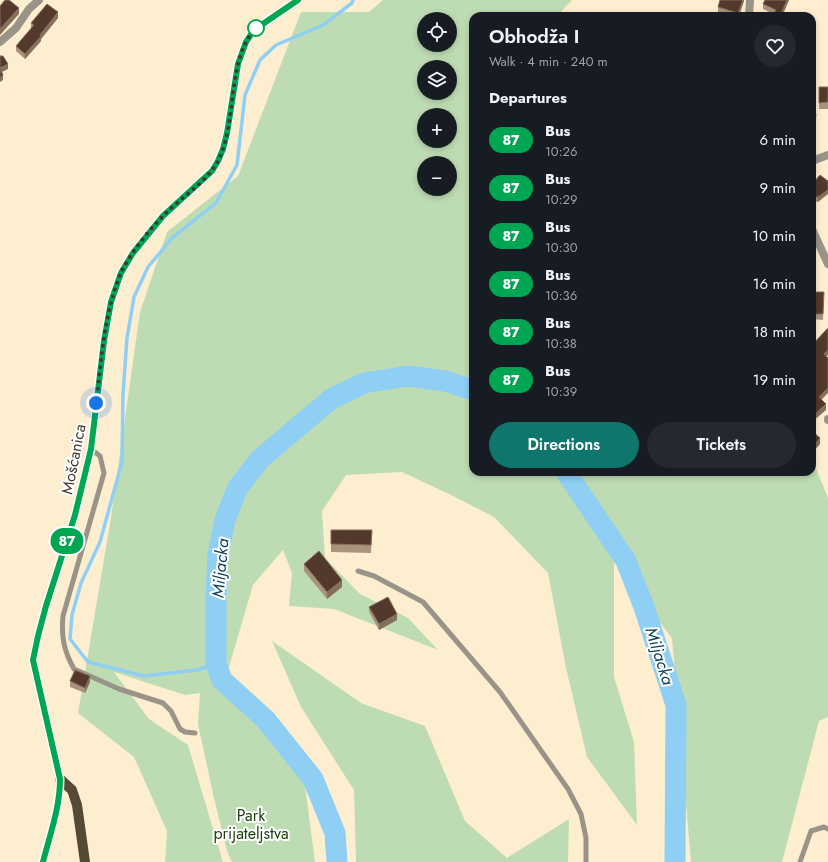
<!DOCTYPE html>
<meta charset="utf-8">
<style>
:root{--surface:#171b24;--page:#242831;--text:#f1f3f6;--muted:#9ea1a6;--accent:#0f766e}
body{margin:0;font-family:Jost,sans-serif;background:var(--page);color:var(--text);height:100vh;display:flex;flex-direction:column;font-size:15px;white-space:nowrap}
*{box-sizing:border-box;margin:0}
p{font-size:13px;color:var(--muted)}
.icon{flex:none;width:22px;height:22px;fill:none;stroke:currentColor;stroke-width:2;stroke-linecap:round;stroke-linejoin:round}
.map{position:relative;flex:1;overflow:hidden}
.side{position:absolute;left:469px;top:12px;width:347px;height:464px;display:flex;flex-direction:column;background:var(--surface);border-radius:12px;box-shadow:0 2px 6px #0003}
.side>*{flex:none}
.badge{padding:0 8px;border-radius:13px;font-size:14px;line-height:26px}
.tools{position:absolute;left:417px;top:12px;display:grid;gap:8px}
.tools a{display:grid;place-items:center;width:40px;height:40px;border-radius:50%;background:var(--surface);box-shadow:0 2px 6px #0003;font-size:20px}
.you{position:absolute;width:20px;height:20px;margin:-10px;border:3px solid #fff;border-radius:50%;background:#1a73e8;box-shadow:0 0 0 6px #1a73e833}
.map>.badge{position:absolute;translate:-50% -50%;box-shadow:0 0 0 2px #fff}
h2{padding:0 20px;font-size:15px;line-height:36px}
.round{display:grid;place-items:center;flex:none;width:42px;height:42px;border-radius:21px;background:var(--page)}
.overview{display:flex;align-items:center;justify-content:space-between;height:68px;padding:0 20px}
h1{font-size:19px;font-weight:600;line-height:30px}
.cta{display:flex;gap:8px;margin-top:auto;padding:8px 20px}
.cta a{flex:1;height:46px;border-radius:24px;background:var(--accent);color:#fff;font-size:16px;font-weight:600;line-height:46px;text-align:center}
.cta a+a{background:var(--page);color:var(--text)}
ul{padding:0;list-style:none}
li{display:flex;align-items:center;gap:12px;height:48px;padding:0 20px}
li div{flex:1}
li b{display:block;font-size:15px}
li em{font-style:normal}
li .badge{min-width:44px;font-weight:700;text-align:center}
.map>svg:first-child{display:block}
.green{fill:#bedcb4;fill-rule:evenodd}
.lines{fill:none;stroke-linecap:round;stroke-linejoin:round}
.stream{stroke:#8fcff4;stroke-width:3.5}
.river{stroke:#8fcff4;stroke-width:21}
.lane{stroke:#9a9488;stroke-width:5}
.street{stroke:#9a9488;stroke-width:8}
.secondary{stroke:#716957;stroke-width:8}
.primary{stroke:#554a35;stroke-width:10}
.wall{fill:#a8947e}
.shaded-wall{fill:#866f5c}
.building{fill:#53392b;stroke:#866f5c}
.line-casing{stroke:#fff;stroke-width:9}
.line{stroke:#00a651;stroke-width:6}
.walk{stroke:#40392d;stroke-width:4;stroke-dasharray:0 7.2}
.stop-dot{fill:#fff;stroke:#00a651;stroke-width:2}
.labels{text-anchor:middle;stroke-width:4;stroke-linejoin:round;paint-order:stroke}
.street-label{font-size:16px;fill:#40392d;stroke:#fff}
.park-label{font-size:16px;fill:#193e08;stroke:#fff}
.water-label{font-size:17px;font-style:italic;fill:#0e425b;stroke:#fff}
</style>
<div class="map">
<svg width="828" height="862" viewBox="0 0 828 862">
<rect width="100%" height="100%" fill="#feeed0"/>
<g class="green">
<path d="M 383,0 L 572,0 L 557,16 L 473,16 L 473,472 L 812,472 L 812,459 L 813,461 L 828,498 L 828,717 L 819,721 L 782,862 L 691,862 L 672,638 L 614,562 L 614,677 L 634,742 L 637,825 L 587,757 L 566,668 L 548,573 L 494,517 L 453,496 L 402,472 L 346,475 L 322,511 L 325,558 L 360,594 L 408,618 L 438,650 L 334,609 L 289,606 L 292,573 L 283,550 L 253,585 L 226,677 L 304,778 L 315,862 L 232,862 L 227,851 L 213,794 L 198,724 L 200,693 L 185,695 L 114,672 L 149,719 L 188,745 L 223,862 L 165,862 L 167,831 L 134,757 L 78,713 L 110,524 L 140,312 L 167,232 L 238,176 L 301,12 L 369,12 ZM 424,19 L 450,19 L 450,45 L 424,45 ZM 424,67 L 450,67 L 450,93 L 424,93 ZM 424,115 L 450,115 L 450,141 L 424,141 ZM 424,163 L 450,163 L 450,189 L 424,189 Z"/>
<path d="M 272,641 L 361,703 L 425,726 L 465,821 L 507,858 L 569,819 L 568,862 L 356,862 L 354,790 L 301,707 Z"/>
</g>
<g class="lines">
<path class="stream" d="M 216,664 L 197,670 L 144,676 L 88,662 L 70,639 L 72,615 L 81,583 L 100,542 L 122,462 L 123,394 L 127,338 L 134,297 L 148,267 L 172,238 L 216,203 L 237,165 L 245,95 L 260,60 L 276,45 L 323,25 L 352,3 L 353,0"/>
<g class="river">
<path d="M 566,472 L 626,561 L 644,607 L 676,705 L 675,862"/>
<path d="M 337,862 L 335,833 L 313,779 L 266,720 L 222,680 L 216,664 L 216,596 L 218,554 L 225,520 L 237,489 L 260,459 L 331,399 L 364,383 L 408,376 L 445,381 L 473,390"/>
</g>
<g class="lane">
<path d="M 91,449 L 100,456 L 104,473 L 63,616 C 61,637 64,651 74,669 L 119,689 L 163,703 L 171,711 L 180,729 L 185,732 L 195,733"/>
<path d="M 358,571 L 374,576 L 423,602 L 500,692 L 568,789 L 581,814 L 586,838 L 586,862"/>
<path d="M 800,862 L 811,831 L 824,827 L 828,829"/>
</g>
<g class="street">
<path d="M 749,16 L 750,0"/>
<path d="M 0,42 L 16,28 L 29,9 L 39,0"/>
<path d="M 812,161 L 828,155"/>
<path d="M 812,229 L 828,264"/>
<path d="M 828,420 L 828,419"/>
</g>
<path class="secondary" d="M 43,862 C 50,835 60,808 60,779 L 33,660 L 38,635 L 46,607 L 75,515 L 91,449 L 104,341 L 111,302 L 121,273 L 133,253 L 163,216 L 212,171 L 218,161 L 223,149 L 227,133 L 238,64 L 246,42 L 254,30 L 298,0"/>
<path class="primary" d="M 60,779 L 72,790 L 77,805 L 85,862"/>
</g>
<g class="wall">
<path d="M 744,0 L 739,16 L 730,16 L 718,12 L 718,7 Z"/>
<path d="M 765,0 L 789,0 L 782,16 L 773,14 L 763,9 L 763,4 Z"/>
<path d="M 58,18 L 41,39 L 41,41 L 25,59 L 16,51 L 16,46 L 31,28 L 31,23 Z"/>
<rect x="819" y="87" width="9" height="22"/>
<path d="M 812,114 L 816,119 L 814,136 L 812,136 Z"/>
<path d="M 820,175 L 818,202 L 812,201 L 812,180 L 814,182 Z"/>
<path d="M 812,292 L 824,292 L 823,320 L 812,319 Z"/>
<path d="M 331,530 L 372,530 L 371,553 L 331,552 Z"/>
<path d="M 304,564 L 342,587 L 327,599 L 304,571 Z"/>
<path d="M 369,607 L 397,620 L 379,630 L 369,612 Z"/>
<path d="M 70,681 L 90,682 L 85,693 L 70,687 Z"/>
</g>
<g class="shaded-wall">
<path d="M 743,0 L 744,0 L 744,1 L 739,16 L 738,16 L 738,13 Z"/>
<path d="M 787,0 L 789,0 L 782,16 L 780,16 Z"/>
<path d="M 19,8 L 19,14 L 0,35 L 0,29 Z"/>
<path d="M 58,12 L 58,18 L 41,39 L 41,41 L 25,59 L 25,54 Z"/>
<path d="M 8,64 L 8,69 L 0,73 L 0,68 Z"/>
<path d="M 3,75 L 3,80 L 0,82 L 0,78 Z"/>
<path d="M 828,190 L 828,194 L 818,202 L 818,197 Z"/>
<path d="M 828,350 L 828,355 L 824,359 L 824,354 Z"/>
<path d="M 828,388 L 828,393 L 819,402 L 819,397 Z"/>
<path d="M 826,404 L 826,410 L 812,422 L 812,417 Z"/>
<path d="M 820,438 L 820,444 L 812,453 L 812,448 Z"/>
<path d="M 342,580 L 342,587 L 327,599 L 327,592 Z"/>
<path d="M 397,614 L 397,620 L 379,630 L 379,624 Z"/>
<path d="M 90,676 L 90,682 L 85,693 L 85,688 Z"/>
</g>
<g class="building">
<path d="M 5,0 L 9,0 L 19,8 L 0,29 L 0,6 Z"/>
<path d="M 720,0 L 743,0 L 738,13 L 718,7 Z"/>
<path d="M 765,0 L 787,0 L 780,16 L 772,16 L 776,10 L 763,4 Z"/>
<path d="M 47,4 L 58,12 L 40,35 L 41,36 L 25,54 L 16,46 L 34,25 L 31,23 Z"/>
<path d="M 0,56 L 3,56 L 8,64 L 0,68 L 3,75 L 0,78 Z"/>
<path d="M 819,87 L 828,87 L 828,102 L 819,103 Z"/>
<path d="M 812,114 L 816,114 L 814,131 L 812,131 Z"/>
<path d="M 820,175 L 828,181 L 828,190 L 818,197 L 812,197 L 812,180 L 814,182 Z"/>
<path d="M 812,292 L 824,292 L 823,314 L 812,314 Z"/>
<path d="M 828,328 L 828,350 L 824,354 L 828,358 L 828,388 L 819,397 L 826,404 L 812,417 L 812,345 Z"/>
<path d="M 812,431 L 820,438 L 812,448 Z"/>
<path d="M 331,530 L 372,530 L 371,545 L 331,544 Z"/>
<path d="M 319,551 L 342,580 L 327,592 L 304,564 Z"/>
<path d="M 388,597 L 397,614 L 379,624 L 369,607 Z"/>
<path d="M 75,670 L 90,676 L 85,688 L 70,681 Z"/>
</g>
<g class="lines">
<defs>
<path id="line" d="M 43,862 C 50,834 60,808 60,779 L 33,660 L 38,636 L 46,606 L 75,515 L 91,449 L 104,341 L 111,302 L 121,273 L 133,253 L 163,216 L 212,171 L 218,161 L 223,149 L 227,133 L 238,64 L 246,42 L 254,30 L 298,0"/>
</defs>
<use href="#line" class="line-casing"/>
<use href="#line" class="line"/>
<path class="walk" d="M 96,403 C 101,365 103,326 115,289 C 117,284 119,277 121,272 C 132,252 147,232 163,216 C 179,199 208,181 218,161 C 238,122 226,59 256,28"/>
</g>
<circle class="stop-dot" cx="256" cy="28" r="8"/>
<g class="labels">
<g class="street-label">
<text transform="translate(73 459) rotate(-79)" y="6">Mošćanica</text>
</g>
<g class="park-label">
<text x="251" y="821">Park<tspan x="251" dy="18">prijateljstva</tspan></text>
</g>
<g class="water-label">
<text transform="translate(220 568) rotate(-85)" y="6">Miljacka</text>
<text transform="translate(660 656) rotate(72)" y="6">Miljacka</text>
</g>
</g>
</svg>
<div class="tools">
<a><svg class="icon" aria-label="locate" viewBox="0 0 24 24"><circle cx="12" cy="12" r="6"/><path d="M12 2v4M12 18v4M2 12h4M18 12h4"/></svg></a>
<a><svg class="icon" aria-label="layers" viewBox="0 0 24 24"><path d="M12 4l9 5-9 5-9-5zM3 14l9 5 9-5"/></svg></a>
<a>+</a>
<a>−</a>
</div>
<div class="you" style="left:96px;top:403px"></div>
<b class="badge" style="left:67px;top:541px;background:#00a651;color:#fff">87</b>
<section class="side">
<div class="overview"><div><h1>Obhodža I</h1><p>Walk · 4 min · 240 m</p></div><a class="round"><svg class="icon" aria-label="heart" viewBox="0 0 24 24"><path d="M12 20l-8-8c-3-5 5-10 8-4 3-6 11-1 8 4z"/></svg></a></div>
<h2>Departures</h2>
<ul>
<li><span class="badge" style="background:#00a651;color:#fff">87</span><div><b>Bus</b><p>10:26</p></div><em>6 min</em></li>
<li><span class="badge" style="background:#00a651;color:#fff">87</span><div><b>Bus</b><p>10:29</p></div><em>9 min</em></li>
<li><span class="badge" style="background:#00a651;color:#fff">87</span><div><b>Bus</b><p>10:30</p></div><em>10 min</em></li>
<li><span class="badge" style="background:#00a651;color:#fff">87</span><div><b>Bus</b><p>10:36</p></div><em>16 min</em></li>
<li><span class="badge" style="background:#00a651;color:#fff">87</span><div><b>Bus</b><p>10:38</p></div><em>18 min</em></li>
<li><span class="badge" style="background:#00a651;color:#fff">87</span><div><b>Bus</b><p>10:39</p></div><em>19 min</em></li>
</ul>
<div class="cta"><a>Directions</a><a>Tickets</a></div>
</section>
</div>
